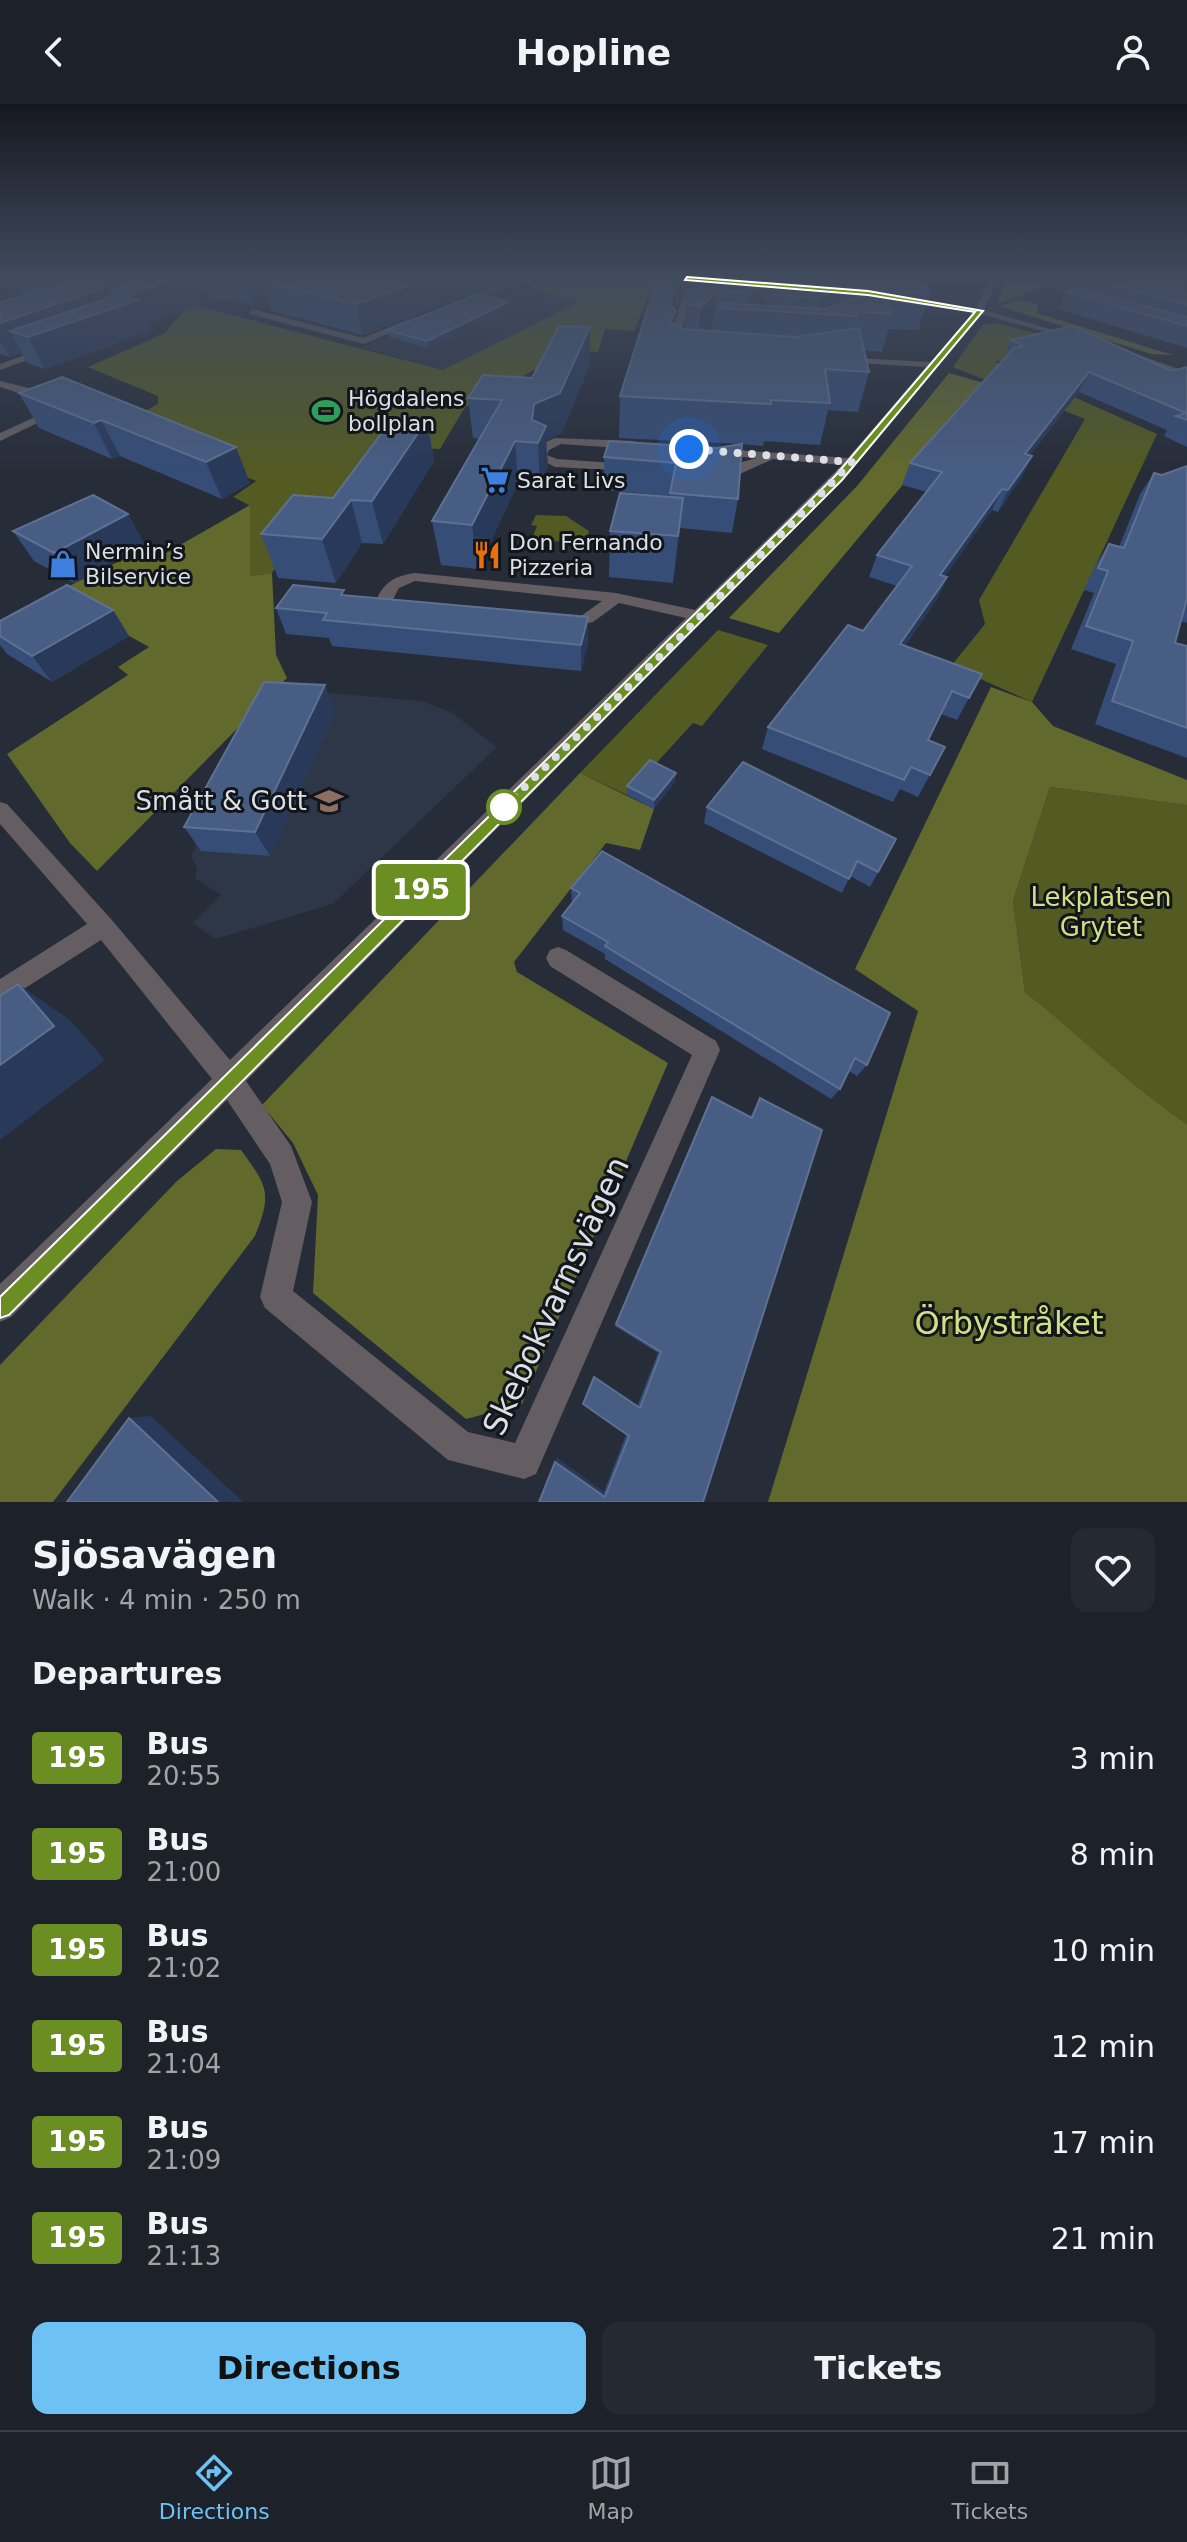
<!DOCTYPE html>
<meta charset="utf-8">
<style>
:root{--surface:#1c212a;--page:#252932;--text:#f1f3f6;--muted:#a0a3a8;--line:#3a3e47;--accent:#6ec2f3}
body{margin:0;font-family:"DejaVu Sans",sans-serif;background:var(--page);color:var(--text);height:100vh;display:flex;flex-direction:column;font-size:30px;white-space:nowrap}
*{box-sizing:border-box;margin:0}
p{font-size:26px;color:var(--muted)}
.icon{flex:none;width:44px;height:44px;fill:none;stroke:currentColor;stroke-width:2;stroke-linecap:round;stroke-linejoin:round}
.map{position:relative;height:1398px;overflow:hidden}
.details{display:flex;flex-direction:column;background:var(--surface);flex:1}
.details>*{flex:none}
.badge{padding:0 16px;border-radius:6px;font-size:28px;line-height:52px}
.you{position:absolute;width:40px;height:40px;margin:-20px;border:6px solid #fff;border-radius:50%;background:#1a73e8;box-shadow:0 0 0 12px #1a73e833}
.map>.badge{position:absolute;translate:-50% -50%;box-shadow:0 0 0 4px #fff}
h2{padding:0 32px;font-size:30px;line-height:72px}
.round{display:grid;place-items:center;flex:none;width:84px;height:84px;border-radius:16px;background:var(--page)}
.overview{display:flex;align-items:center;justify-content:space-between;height:136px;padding:0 32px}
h1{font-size:38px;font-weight:600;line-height:60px}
.button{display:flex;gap:16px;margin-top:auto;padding:16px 32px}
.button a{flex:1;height:92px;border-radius:16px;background:var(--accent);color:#111;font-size:32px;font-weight:600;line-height:92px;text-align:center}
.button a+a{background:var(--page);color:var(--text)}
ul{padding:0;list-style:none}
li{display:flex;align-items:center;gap:24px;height:96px;padding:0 32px}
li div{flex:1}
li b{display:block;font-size:30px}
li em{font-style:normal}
li .badge{min-width:88px;font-weight:700;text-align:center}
header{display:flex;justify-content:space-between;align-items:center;height:104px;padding:0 32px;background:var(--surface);font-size:36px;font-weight:600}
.menu{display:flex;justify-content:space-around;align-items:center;height:112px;border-top:2px solid var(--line);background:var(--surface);font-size:22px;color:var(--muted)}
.menu a{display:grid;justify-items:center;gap:4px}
.menu .active{color:var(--accent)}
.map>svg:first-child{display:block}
.built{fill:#2e3747}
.green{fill:#535a22}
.forest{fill:#62692d}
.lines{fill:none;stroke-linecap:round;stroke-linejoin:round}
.minor{fill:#645e62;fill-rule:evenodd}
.wall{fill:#354d77;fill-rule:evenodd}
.shaded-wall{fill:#283959}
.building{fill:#475d83;stroke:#5e7193;stroke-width:2}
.line{fill:#6b8e23;stroke:#fff;stroke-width:2}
.walk{stroke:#dbdfe6;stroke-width:8;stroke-dasharray:0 14.4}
.stop-dot{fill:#fff;stroke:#6b8e23;stroke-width:4}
.labels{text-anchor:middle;stroke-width:6;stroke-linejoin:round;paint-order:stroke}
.far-poi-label{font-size:22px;fill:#dbdfe6;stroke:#12151a;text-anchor:start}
.poi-label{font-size:26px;fill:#dbdfe6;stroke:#12151a;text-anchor:end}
.park-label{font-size:26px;fill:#d2df85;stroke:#12151a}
.near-street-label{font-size:32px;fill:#dbdfe6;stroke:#12151a}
.near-park-label{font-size:32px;fill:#d2df85;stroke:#12151a}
</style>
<header><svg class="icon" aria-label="back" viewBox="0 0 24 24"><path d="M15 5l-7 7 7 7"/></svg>Hopline<svg class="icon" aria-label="person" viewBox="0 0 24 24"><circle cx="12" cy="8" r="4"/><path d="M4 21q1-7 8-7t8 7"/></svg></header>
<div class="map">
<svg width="1187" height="1398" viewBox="0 0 1187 1398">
<rect width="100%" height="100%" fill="#262c38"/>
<g class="built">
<path d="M 520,188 L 580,198 L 443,266 L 362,243 L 451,204 L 497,190 L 507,193 Z"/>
<path d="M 296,586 L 421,597 L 451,608 L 497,643 L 333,800 L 215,835 L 193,819 L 221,791 L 195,774 L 197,764 L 191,752 L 265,606 Z"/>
</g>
<g class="green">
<path d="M 544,175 L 662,176 L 651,185 L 634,227 L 605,225 L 598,248 L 579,246 L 557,254 L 465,303 L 440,345 L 399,343 L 352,390 L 320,402 L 272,469 L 250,472 L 249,401 L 233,393 L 256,377 L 122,320 L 158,300 L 158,292 L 88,263 L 165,229 L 189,200 L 443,266 L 579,198 L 530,184 Z"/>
<path d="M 997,219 L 1071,239 L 995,258 L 1157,330 L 1032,598 L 951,562 L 985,520 L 979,496 L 1085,315 L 953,263 L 983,221 Z"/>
<path d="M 536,411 L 566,412 L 589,427 L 586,438 L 537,437 L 533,432 L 537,422 L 531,421 Z"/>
<path d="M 718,526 L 768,541 L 702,622 L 693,619 L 627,691 L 580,669 Z"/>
<path d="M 1050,683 L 1187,701 L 1187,1020 C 1129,981 1080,931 1025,888 L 1013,797 Z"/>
</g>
<g class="forest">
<path d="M 1006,175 L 1061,175 L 998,200 Z"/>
<path d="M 1022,196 L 1038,201 L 1037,209 L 1173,251 L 1151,250 L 999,202 Z"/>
<path d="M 949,269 L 987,280 L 779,529 L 729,514 L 857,382 Z"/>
<path d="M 250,401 L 250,472 L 272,469 L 276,551 L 287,574 L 97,767 L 70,739 L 7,650 L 128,571 L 118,563 L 149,543 L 84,507 L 63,485 L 138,448 L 152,457 Z"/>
<path d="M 991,583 L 1032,598 L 1053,622 L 1187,676 L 1187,701 L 1050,683 L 1013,797 L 1025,888 C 1080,931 1129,981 1187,1020 L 1187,1398 L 768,1398 L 918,907 L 855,865 Z"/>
<path d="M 580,669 L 654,705 L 640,746 L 606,739 L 514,858 L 517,868 L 668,959 L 522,1300 L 466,1315 L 313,1189 L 318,1091 L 293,1039 L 262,1001 Z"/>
<path d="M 216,1045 L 241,1046 C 268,1083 272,1089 255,1132 L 53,1398 L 0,1398 L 0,1261 L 177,1077 Z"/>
</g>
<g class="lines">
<g class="minor">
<path d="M 514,175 L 525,175 L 457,203 L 450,201 Z"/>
<path d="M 989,175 L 997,175 L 984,206 L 1082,234 L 1077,237 L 981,210 L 842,377 L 246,977 L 291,1042 L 312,1098 L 293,1187 L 468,1328 L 515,1339 L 692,951 L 550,862 L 546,854 L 550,846 L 558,843 L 566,846 L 716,937 L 720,946 L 536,1370 L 524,1375 L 448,1356 L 265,1204 L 260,1193 L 282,1098 L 270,1060 L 227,996 L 11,1213 L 0,1218 L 0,1180 L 212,975 L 101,836 L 0,900 L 0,875 L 87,820 L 0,720 L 0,698 L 7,700 L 111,815 L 230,956 L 686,514 L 619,499 L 593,518 L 562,527 L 554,522 L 556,518 L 581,512 L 602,497 L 415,477 L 399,484 L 391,499 L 411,508 C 400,518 384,510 375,500 C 382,479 394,472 415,469 L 616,489 L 695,506 L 842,361 L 773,355 L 742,369 L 716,374 L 710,370 L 712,367 L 756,354 L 714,351 L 710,350 L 710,344 L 848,354 L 926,263 L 839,258 L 835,253 L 931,258 L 973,209 L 902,197 L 899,192 L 976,204 Z"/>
<path d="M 105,178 L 145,190 L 146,192 L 142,195 L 105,183 L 81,187 L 77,185 Z"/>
<path d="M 686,190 L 690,193 L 680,237 L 689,245 L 684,248 L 670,238 L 682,193 Z"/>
<path d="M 252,205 L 363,234 L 410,215 L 418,217 L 364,240 L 249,210 Z"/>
<path d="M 49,242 L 52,247 L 0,266 L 0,260 Z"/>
<path d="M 1130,248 L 1187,268 L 1187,274 L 1127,253 Z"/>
<path d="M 0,277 L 41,287 L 73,302 L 0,337 L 0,329 L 59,302 L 0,283 Z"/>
<path d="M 555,334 L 634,337 L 640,341 L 634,345 L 561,340 L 549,346 L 547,351 L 557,355 L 628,360 L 634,364 L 632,367 L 555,363 L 535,353 L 539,341 Z"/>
</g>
</g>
<g class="wall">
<path d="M 0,175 L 509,175 L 363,231 L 272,207 L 269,197 L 254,202 L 230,196 L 212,196 L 148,219 L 151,227 L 45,265 L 27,259 L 22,249 L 10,253 L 0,250 L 0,198 L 28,190 L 0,181 ZM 104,175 L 121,182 L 111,190 L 106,179 L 99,176 Z"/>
<path d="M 657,175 L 924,175 L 930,190 L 918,226 L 888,225 L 882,248 L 864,246 L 869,268 L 858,308 L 828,306 L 820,341 L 764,337 L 763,342 L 742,340 L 738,395 L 732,429 L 680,424 L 673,479 L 609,473 L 610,427 L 670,393 L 670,392 L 604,386 L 604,353 L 717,344 L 741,340 L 619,334 L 620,292 ZM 682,188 L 688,192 L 684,226 L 675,221 L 676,207 ZM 761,198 L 771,199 L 771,202 L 761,201 Z"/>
<path d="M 1037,175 L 1187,175 L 1187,244 L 1058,205 L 1066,188 L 1045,182 Z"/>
<path d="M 508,198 L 509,205 L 428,244 L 389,233 L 387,226 Z"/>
<path d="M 590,223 L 590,260 L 562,329 L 546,336 L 548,363 L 540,381 L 518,379 L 478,465 L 441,461 L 432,417 L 480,335 L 473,334 L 468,294 L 532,274 Z"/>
<path d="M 1011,236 L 1172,267 L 1187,263 L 1187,343 L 1164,332 L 1167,326 L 1079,288 L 1030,351 L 1032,352 L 1022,373 L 998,408 L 992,406 L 945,472 L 947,473 L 937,495 L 905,542 L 982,570 L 957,616 L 941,610 L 928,636 L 945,643 L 918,693 L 900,685 L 893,698 L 762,645 L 768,623 L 863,527 L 897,482 L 869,473 L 877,451 L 927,388 L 902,381 L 910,359 L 1004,255 Z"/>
<path d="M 62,273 L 250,379 L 222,395 L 120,352 L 112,355 L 39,324 L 19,289 Z"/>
<path d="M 427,316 L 434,357 L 383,440 L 362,439 L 336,479 L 278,474 L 261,430 L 333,394 Z"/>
<path d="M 1187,362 L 1187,519 L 1181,517 L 1175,539 L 1187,542 L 1187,654 L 1095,620 L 1116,560 L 1071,545 L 1094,489 L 1084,486 L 1095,462 L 1109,440 L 1119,443 L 1140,390 L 1154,369 L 1162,371 Z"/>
<path d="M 128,410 L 144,440 L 74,479 L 34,457 L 13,427 Z"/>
<path d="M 346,491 L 588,513 L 588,539 L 581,567 L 332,542 L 329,534 L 286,530 L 276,504 Z"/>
<path d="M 113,506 L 129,532 L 52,578 L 7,550 L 0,541 L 0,517 Z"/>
<path d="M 335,607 L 270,752 L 201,747 L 184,723 Z"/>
<path d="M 676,669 L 675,678 L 654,705 L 627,691 L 627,682 Z"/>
<path d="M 707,703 L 896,735 L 870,783 L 850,772 L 842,789 L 704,719 Z"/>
<path d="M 571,784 L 867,961 L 857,972 L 849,967 L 840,985 L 831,995 L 605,855 L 605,850 L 563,826 L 562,812 L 572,799 Z"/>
<path d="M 712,993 L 750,1013 L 760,994 L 703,1398 L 539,1398 L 557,1354 L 604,1388 L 658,1249 L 615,1222 Z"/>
</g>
<g class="shaded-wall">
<path d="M 179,175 L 204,175 L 212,196 L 148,219 L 151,227 L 45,265 L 28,233 L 10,227 L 22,249 L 10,253 L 0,236 L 0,219 L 106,179 L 117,203 L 124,192 Z"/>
<path d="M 246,175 L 327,175 L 263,178 L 269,197 L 254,202 Z"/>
<path d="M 429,175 L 509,175 L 363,231 L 356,200 Z"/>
<path d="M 678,175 L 683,175 L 682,188 L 676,207 L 673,245 L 667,256 L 670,200 Z"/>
<path d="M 764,182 L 760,207 L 749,206 L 751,190 Z"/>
<path d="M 843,184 L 837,211 L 817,210 L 820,194 Z"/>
<path d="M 716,188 L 712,224 L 698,240 L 701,203 Z"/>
<path d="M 508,198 L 509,205 L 428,244 L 427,237 Z"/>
<path d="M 590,223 L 590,260 L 562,329 L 546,336 L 548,363 L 540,381 L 538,339 L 532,316 L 534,300 Z"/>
<path d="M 1089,268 L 1079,288 L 1015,371 L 1025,350 Z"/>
<path d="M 101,316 L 120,352 L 112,355 L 94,319 Z"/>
<path d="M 427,316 L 434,357 L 383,440 L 372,397 Z"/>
<path d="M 515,337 L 518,379 L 478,465 L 472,421 Z"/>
<path d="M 236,343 L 250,379 L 222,395 L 206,358 Z"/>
<path d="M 1032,352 L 1022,373 L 998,408 L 1008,386 Z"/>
<path d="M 1002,385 L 992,406 L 931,493 L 940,471 Z"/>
<path d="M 683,394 L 678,439 L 673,479 L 678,432 Z"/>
<path d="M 351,396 L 362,439 L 336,479 L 322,435 Z"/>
<path d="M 128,410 L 144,440 L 74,479 L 54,449 Z"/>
<path d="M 947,473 L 937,495 L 891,563 L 900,540 Z"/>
<path d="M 113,506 L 129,532 L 52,578 L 32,552 Z"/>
<path d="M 588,513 L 588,539 L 581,567 L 581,541 Z"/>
<path d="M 325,581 L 335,607 L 270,752 L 255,728 Z"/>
<path d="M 676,669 L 675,678 L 654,705 L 654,696 Z"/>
<path d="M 18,880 L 70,916 L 105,956 L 0,1036 L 0,961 Z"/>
<path d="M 151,1312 L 243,1398 L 218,1398 L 129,1314 Z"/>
<path d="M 557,1354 L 604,1388 L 605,1393 L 555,1358 Z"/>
</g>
<g class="building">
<path d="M 55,175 L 94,175 L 106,179 L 98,186 L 0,219 L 0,198 L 67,179 Z"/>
<path d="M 129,175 L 179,175 L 124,192 L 138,196 L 28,233 L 10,227 L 106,195 Z"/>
<path d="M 271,175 L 429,175 L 356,200 L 263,178 Z"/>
<path d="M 657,175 L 678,175 L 670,200 L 676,207 L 670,218 L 682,225 L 795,233 L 859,224 L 869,268 L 825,265 L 830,299 L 771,296 L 771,300 L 620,292 Z"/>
<path d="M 692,175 L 748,175 L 749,178 L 764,182 L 751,190 L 716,188 L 701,203 L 687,199 Z"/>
<path d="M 797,175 L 863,176 L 862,175 L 924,175 L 930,190 L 885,188 L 892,210 L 856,208 L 857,212 L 718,204 L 721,199 L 824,205 L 866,191 L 867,186 L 843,184 L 820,194 L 773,191 Z"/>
<path d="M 1088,175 L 1187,175 L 1187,201 Z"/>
<path d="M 1077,184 L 1187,213 L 1187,222 L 1066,188 Z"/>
<path d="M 478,190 L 508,198 L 427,237 L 387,226 Z"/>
<path d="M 559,222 L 590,223 L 560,289 L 534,300 L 532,316 L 546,322 L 538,339 L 515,337 L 472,421 L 432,417 L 502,296 L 468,294 L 483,271 L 532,274 Z"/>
<path d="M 1072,222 L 1172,267 L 1187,263 L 1187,316 L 1176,312 L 1186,309 L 1089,268 L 1025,350 L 1032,352 L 1008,386 L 1002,385 L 940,471 L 947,473 L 900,540 L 982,570 L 969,594 L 952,587 L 928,636 L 945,643 L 930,671 L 911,663 L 904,676 L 768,623 L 848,521 L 863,527 L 912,462 L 877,451 L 942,368 L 910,359 L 1014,244 L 1024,242 L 1011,236 Z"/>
<path d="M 62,273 L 236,343 L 206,358 L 101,316 L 94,319 L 19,289 Z"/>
<path d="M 393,314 L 427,316 L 372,397 L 351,396 L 322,435 L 261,430 L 293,391 L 333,394 Z"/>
<path d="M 609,337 L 717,344 L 742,340 L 738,395 L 670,389 L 676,359 L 604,353 Z"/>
<path d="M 1187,362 L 1187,494 L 1175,539 L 1187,542 L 1187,624 L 1112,597 L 1133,537 L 1086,522 L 1108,467 L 1098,464 L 1109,440 L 1124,444 L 1154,369 L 1162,371 Z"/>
<path d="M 620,389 L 683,394 L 678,432 L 610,427 Z"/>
<path d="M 93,391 L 128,410 L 54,449 L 13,427 Z"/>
<path d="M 67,481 L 113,506 L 32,552 L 0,532 L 0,517 Z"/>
<path d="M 293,481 L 344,486 L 341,491 L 588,513 L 581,541 L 323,516 L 327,509 L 276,504 Z"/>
<path d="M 264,578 L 325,581 L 255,728 L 184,723 Z"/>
<path d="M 650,656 L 676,669 L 654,696 L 627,682 Z"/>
<path d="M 743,658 L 896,735 L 878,768 L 857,757 L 849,775 L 707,703 Z"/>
<path d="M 602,747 L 890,909 L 867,961 L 855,954 L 840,985 L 605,842 L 608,838 L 562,812 L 580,789 L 571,784 Z"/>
<path d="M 18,880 L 54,922 L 0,961 L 0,892 Z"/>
<path d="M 712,993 L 752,1014 L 760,994 L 822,1026 L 703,1398 L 539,1398 L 555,1358 L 605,1393 L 629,1332 L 583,1300 L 594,1273 L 640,1304 L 661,1248 L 616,1220 Z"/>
<path d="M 129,1314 L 218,1398 L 67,1398 Z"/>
</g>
<linearGradient id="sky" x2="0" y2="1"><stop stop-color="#15181f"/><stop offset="0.47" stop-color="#414b5e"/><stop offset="1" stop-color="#414b5e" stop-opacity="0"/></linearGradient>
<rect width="1187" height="370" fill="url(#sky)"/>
<path class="line" d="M 687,173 L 868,187 L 983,207 L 842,376 L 9,1211 L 0,1214 L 0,1193 L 835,372 L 975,208 L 868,191 L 685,176 Z"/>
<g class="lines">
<path class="walk" d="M 504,703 L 680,533 L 852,358 L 689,345"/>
</g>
<defs>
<symbol id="stadium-bare" viewBox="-9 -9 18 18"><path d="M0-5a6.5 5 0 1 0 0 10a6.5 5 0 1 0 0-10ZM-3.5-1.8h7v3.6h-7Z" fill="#2e9e5b" stroke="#12151a" stroke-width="2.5" paint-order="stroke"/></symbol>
<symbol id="supermarket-bare" viewBox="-9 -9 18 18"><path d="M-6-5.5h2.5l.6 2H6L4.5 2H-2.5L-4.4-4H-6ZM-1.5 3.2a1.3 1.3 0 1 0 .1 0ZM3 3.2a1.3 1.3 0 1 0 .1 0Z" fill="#3f7fe0" stroke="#12151a" stroke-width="2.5" paint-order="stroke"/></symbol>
<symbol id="restaurant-bare" viewBox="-9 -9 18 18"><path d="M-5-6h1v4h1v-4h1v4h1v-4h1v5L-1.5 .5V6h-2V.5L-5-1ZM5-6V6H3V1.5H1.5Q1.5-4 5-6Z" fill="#e8710a" stroke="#12151a" stroke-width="2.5" paint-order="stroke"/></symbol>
<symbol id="shop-bare" viewBox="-9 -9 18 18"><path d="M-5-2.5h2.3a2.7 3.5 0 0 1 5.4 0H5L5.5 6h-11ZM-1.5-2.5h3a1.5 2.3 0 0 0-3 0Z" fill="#3f7fe0" stroke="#12151a" stroke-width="2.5" paint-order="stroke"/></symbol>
<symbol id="school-bare" viewBox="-9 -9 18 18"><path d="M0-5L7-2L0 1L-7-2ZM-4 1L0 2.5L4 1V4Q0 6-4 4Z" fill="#8d6e63" stroke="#12151a" stroke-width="2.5" paint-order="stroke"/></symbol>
</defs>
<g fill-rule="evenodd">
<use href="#stadium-bare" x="306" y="287" width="40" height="40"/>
<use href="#supermarket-bare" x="475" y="356" width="40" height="40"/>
<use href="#restaurant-bare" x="467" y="431" width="40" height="40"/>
<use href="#shop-bare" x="43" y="440" width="40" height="40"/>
<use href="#school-bare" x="309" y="677" width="40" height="40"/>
</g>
<circle class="stop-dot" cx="504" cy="703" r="16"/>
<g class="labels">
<g class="far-poi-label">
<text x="348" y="302">Högdalens<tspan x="348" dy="25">bollplan</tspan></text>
<text x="517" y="384">Sarat Livs</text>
<text x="509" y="446">Don Fernando<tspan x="509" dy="25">Pizzeria</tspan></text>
<text x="85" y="455">Nermin’s<tspan x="85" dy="25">Bilservice</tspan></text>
</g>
<g class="poi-label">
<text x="307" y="706">Smått &amp; Gott</text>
</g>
<g class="park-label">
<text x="1101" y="802">Lekplatsen<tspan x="1101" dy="30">Grytet</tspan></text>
</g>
<g class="near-street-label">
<text transform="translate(556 1192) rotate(-65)" y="11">Skebokvarnsvägen</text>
</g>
<g class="near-park-label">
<text x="1009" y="1230">Örbystråket</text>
</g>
</g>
</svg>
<div class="you" style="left:689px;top:345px"></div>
<b class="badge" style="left:421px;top:786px;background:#6b8e23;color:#fff">195</b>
</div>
<section class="details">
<div class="overview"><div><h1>Sjösavägen</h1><p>Walk · 4 min · 250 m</p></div><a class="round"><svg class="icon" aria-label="heart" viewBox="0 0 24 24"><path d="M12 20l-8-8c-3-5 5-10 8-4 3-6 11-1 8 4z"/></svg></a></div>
<h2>Departures</h2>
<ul>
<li><span class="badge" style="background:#6b8e23;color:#fff">195</span><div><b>Bus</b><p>20:55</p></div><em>3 min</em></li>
<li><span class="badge" style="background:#6b8e23;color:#fff">195</span><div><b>Bus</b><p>21:00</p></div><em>8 min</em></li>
<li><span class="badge" style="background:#6b8e23;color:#fff">195</span><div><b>Bus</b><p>21:02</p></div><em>10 min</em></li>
<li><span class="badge" style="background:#6b8e23;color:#fff">195</span><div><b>Bus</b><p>21:04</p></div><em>12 min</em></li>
<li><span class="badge" style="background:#6b8e23;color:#fff">195</span><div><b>Bus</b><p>21:09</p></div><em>17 min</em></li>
<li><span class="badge" style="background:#6b8e23;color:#fff">195</span><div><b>Bus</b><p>21:13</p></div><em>21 min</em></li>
</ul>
<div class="button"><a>Directions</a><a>Tickets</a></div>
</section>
<nav class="menu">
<a class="active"><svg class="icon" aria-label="directions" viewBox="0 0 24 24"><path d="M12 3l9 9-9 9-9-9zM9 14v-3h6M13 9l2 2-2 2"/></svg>Directions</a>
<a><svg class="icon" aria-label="map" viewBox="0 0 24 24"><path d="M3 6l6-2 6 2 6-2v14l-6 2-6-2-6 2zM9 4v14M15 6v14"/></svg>Map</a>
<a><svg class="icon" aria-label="tickets" viewBox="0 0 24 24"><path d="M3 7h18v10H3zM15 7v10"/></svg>Tickets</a>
</nav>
